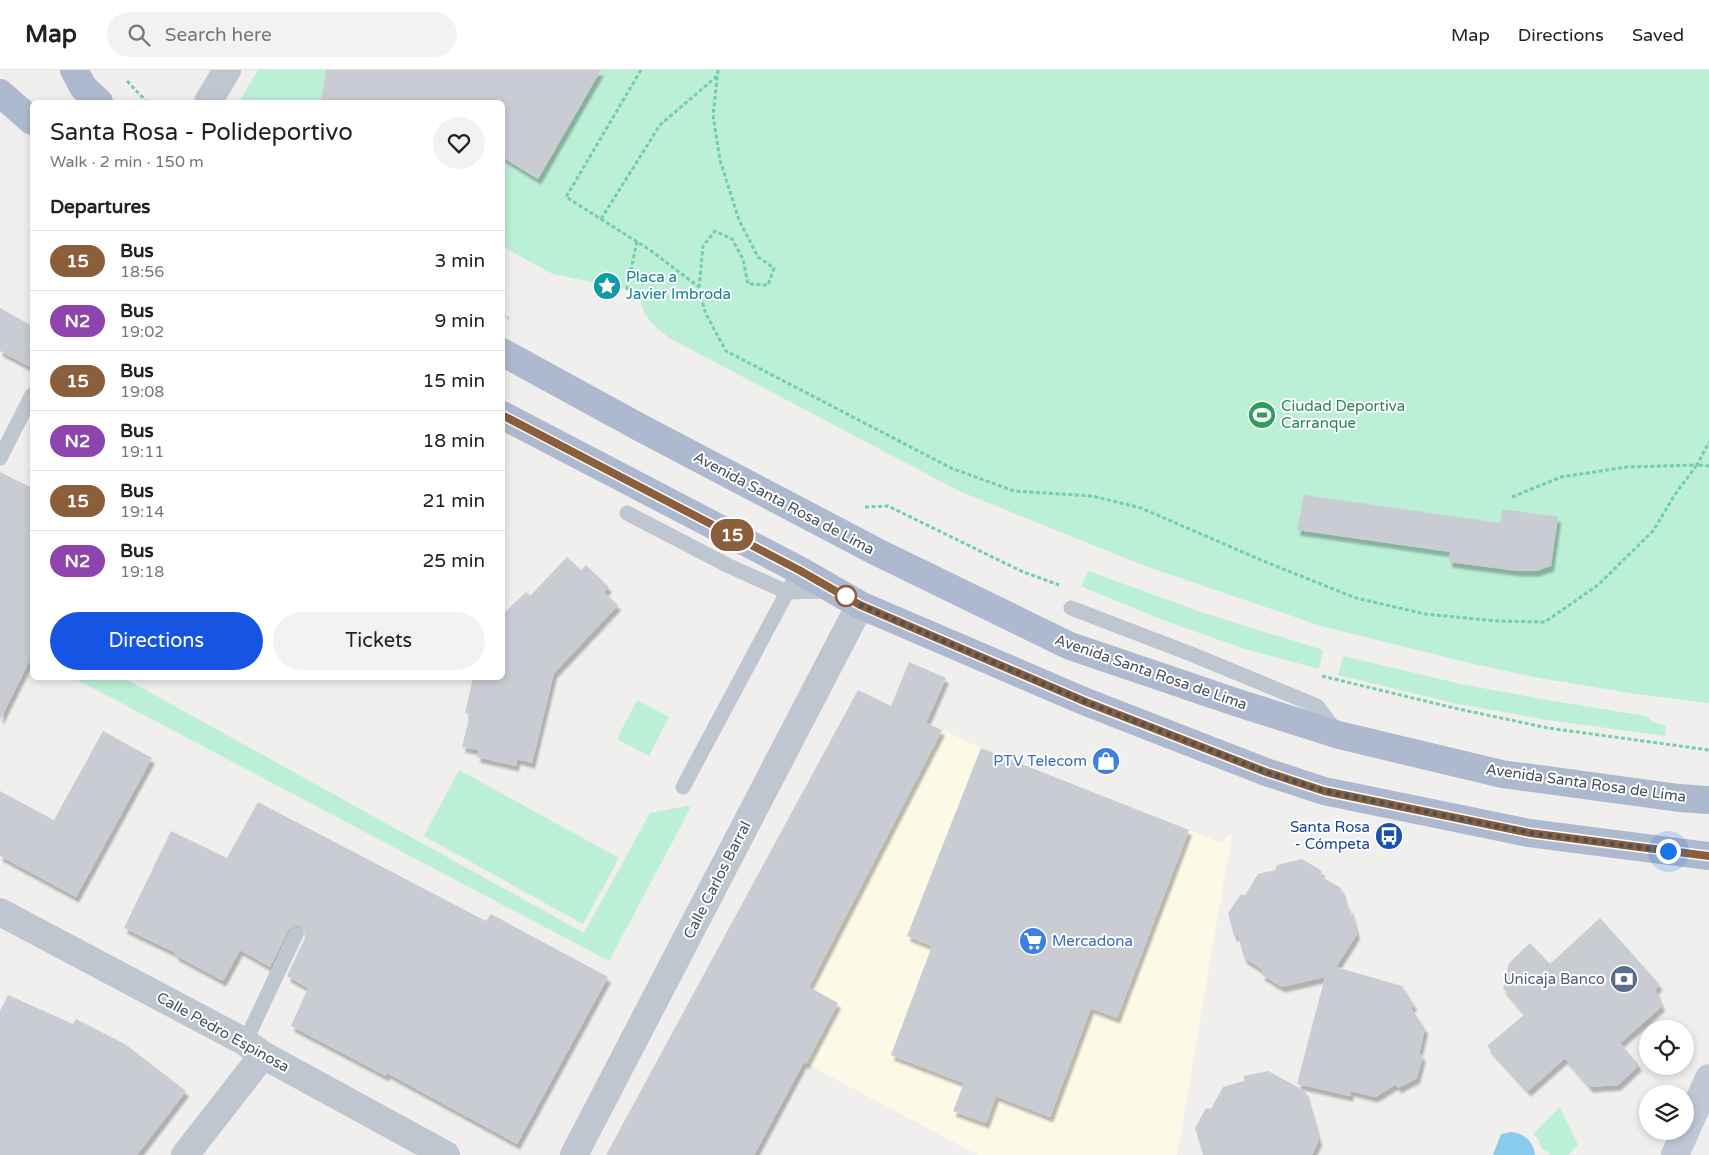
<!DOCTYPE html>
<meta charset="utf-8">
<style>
:root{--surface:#fff;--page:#f2f2f2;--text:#222;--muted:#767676;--line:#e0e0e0;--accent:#1655e3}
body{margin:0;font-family:"Varela Round",sans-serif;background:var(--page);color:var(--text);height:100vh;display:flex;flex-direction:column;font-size:19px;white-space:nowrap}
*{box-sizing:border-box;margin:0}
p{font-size:16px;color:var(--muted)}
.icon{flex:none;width:28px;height:28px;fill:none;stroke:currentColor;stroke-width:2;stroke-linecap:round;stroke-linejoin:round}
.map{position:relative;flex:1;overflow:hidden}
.side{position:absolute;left:30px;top:30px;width:475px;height:580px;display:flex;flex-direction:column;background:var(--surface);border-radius:8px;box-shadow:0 2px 8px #0003}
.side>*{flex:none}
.badge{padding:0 10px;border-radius:16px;font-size:18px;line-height:32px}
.buttons{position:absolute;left:1639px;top:950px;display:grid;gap:10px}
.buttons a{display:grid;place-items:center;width:55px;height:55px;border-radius:50%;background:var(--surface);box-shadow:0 2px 8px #0003;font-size:25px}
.you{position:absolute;width:25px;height:25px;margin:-12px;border:4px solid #fff;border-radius:50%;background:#1a73e8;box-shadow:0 0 0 8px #1a73e833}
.map>.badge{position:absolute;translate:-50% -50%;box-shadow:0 0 0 2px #fff}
h2{padding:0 20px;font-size:19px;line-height:45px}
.round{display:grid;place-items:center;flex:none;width:52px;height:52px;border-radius:26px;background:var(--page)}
.summary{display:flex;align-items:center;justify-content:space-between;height:85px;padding:0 20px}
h1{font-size:24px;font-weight:600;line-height:38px}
.action{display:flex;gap:10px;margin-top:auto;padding:10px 20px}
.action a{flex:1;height:58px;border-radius:30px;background:var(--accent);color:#fff;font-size:20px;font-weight:600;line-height:58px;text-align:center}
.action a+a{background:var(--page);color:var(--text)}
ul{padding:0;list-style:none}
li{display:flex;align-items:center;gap:15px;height:60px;padding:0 20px;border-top:1px solid var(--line)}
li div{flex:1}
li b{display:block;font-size:19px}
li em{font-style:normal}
li .badge{min-width:55px;font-weight:700;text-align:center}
header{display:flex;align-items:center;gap:30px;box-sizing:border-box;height:70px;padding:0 25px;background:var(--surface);border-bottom:1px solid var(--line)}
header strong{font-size:24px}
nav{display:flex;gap:28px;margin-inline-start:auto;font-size:18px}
.search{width:350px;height:45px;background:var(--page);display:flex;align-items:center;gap:12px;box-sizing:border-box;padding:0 18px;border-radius:28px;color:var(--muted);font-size:19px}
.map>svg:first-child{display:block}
.commercial{fill:#fcf9e7}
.green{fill:#bbefd6}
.water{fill:#88cbed}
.building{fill:#caccd4;filter:url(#shadow)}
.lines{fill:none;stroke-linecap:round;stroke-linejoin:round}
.path{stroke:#73cead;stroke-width:3;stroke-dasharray:4 2.5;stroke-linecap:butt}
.service{stroke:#bec6d0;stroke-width:15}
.minor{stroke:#bec6d0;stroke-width:28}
.secondary{stroke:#c0c8d7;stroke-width:28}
.primary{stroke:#adb9ce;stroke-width:28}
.line-casing{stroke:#fff;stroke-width:11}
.line{stroke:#8b5e3c;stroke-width:8}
.walk{stroke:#464f5c;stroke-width:5;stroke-dasharray:0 9}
.stop-dot{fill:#fff;stroke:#8b5e3c;stroke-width:2.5}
.labels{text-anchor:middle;stroke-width:4;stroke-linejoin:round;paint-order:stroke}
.culture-label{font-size:15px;fill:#0d838f;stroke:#fff;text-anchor:start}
.leisure-label{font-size:15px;fill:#27864d;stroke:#fff;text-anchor:start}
.street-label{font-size:15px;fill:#464f5c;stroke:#fff}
.shop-label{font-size:15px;fill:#366cbe;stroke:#fff;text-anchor:end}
.transit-label{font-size:15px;fill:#164399;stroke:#fff;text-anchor:end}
.service-label{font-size:15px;fill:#4e5e75;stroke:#fff;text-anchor:end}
</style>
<header>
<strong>Map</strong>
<div class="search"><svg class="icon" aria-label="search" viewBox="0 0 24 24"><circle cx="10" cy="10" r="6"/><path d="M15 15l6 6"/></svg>Search here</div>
<nav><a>Map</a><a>Directions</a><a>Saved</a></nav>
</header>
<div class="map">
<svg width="1709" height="1085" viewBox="0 0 1709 1085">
<defs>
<filter id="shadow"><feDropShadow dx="3" dy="5.5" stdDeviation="1" flood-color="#0004"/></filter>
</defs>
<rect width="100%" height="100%" fill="#f1eeee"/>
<path class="commercial" d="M 942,660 L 981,678 L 1222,773 L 1226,767 L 1232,764 L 1177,1085 L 978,1085 L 777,978 Z"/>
<g class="green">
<path d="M 258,0 L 1709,0 L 1709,633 L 1636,624 L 1539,608 L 1474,594 L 1321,556 L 1145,496 L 959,421 L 671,269 C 652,254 642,248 639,222 L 553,204 L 503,177 L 502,32 L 239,32 Z"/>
<path d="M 1088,501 L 1204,543 L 1323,580 L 1319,599 L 1242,578 L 1160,549 L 1081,516 Z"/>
<path d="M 1343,586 L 1461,614 L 1553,631 L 1646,646 L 1655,653 L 1666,656 L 1665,666 L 1548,650 L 1453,633 L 1338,605 Z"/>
<path d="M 74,608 L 124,608 L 584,863 L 650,743 L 692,735 L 609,891 Z"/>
<path d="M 637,630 L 669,647 L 649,686 L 617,669 Z"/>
<path d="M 459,700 L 619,788 L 583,854 L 424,766 Z"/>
<path d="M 1560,1037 L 1578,1075 L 1568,1085 L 1550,1085 L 1548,1082 L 1542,1079 L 1538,1068 L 1533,1064 Z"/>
</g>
<path class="water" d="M 1511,1062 C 1525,1064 1533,1071 1535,1085 L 1493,1085 L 1501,1064 Z"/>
<g class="building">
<path d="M 326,0 L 601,0 L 538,109 L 502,87 L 502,32 L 321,32 Z"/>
<path d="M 0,238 L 32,256 L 32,298 L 0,281 Z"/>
<path d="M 0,402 L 32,418 L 32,586 L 0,650 Z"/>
<path d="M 1304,425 L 1500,453 L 1502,439 L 1558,447 L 1551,496 L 1536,501 L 1518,501 L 1449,492 L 1450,482 L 1297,460 Z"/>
<path d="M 567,487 L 581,500 L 586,495 L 609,517 L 604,522 L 618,535 L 554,603 L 532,693 L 517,689 L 516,696 L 477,687 L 479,680 L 462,677 L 470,644 L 465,643 L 473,608 L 502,608 L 502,545 L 526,522 L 530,526 Z"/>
<path d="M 909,592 L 946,608 L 926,653 L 942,660 L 809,917 L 838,933 L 806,994 L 804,992 L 754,1085 L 606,1085 L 858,620 L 891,636 Z"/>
<path d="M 103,661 L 152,688 L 76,827 L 0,786 L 0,721 L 54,750 Z"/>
<path d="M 981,678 L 1189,760 L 1117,948 L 1091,938 L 1050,1047 L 996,1026 L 986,1053 L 953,1041 L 964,1013 L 891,985 L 932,876 L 907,866 Z"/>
<path d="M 258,732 L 486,851 L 491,844 L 608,907 L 517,1074 L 387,1003 L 386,1006 L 291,956 L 308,918 L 287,906 L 305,868 L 305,863 L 300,856 L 295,855 L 288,860 L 270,897 L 240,880 L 223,911 L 175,885 L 176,883 L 124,858 L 171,761 L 227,788 Z"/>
<path d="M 1302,789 L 1322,801 L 1320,806 L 1341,818 L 1346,837 L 1350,839 L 1357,864 L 1336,897 L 1402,916 L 1414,935 L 1411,938 L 1425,959 L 1419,984 L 1423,985 L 1417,1008 L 1398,1018 L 1396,1014 L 1375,1027 L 1351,1021 L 1350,1026 L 1297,1014 L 1325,907 L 1282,917 L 1262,905 L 1263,900 L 1244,888 L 1238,865 L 1234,866 L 1228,843 L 1241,824 L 1245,825 L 1258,804 L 1275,800 L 1277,795 Z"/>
<path d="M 1600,848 L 1660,915 L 1655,919 L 1662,936 L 1620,973 L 1639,995 L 1618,1015 L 1590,1017 L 1565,988 L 1528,1021 L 1487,976 L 1525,944 L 1503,918 L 1509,893 L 1530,873 L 1550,894 Z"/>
<path d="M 8,925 L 73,954 L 76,949 L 125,974 L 186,1021 L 137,1085 L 0,1085 L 0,941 Z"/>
<path d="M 1268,1001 L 1305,1021 L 1319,1070 L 1312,1085 L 1203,1085 L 1195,1058 L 1206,1038 L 1211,1039 L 1223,1017 L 1244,1011 L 1244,1006 Z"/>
</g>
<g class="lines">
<g class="path">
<path d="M 641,0 L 566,127 L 650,180 L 699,217"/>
<path d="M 718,0 L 713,45 L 720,90 L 739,150 L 758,187 L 774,198 L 768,215 L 748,214 L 743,189 L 732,169 L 715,161 L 703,176 L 699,218 L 705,242 L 726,281 L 951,398 L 1014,421 L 1092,426 L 1141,438 L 1268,493 L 1356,528 L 1425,544 L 1497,551 L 1545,552 L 1598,515 L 1653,461 L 1676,423 L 1697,395 L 1709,396"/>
<path d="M 127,11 L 147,32"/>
<path d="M 601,149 L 660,55 L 717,6"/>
<path d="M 627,220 L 637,171"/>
<path d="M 502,245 L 509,248"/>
<path d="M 1512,427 L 1561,407 L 1627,397 L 1697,395 L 1709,372"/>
<path d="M 865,437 L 888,436 L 1021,501 L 1059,515"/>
<path d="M 1322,606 L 1454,638 L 1548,658 L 1709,680"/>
</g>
<g class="service">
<path d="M 0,388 L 32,325"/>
<path d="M 627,443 L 729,496 L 787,522 L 827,521"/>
<path d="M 1071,538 L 1191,584 L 1317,636 L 1337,662"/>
<path d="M 683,717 L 799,500"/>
<path d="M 245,972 L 296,864"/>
</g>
<g class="minor">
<path d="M 208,32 L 227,0"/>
<path d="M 0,842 L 245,972 L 263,985 L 446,1085"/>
<path d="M 185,1085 L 263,985"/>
<path d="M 574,1085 L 860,535"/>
</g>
<path class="secondary" d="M 1675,1085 L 1709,1008"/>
<g class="primary">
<path d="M 74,0 L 83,17 L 99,32"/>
<path d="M 0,23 L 32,51"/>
<path d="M 502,282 L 639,357 L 877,482 L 1070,576 L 1238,633 L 1339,665 L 1502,704 L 1679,728 L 1709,730"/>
<path d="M 502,345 L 799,500 L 860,535 L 1086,632 L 1266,702 L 1324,721 L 1529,763 L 1709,786"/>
</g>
</g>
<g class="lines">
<defs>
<path id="line" d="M 502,345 L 799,500 L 860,535 L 1086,632 L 1266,702 L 1324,721 L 1530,763 L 1709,786"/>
</defs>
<use href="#line" class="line-casing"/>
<use href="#line" class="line"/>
<path class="walk" d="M 846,526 L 860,535 L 1086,632 L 1266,702 L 1324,721 L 1530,763 L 1668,781"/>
</g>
<defs>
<symbol id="sight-disc" viewBox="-11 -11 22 22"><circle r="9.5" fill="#0f9aa8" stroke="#fff"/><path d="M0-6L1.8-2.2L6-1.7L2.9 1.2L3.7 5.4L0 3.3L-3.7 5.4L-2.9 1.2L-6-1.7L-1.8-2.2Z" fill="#fff"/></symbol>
<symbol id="stadium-disc" viewBox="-11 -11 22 22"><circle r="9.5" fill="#2e9e5b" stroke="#fff"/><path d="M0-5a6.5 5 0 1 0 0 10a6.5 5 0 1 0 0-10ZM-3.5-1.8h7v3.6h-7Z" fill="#fff"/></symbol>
<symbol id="shop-disc" viewBox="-11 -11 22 22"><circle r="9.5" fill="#3f7fe0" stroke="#fff"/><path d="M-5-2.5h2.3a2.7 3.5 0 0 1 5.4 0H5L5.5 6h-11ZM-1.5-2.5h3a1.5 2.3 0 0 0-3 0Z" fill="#fff"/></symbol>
<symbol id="bus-disc" viewBox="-11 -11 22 22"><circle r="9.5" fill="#1a4fb4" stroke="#fff"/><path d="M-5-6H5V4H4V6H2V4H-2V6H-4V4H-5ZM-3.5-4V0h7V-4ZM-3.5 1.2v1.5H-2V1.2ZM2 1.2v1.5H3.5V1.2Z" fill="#fff"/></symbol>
<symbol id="supermarket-disc" viewBox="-11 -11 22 22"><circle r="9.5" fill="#3f7fe0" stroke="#fff"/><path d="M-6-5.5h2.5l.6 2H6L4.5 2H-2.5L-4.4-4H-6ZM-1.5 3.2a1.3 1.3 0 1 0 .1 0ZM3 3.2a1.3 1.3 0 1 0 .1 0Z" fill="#fff"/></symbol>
<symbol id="bank-disc" viewBox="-11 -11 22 22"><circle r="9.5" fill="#5c6f8a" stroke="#fff"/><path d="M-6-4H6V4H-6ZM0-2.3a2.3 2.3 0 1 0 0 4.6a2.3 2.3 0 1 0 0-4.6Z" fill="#fff"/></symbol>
</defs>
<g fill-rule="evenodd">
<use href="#sight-disc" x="591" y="200" width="32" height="32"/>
<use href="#stadium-disc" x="1246" y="329" width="32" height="32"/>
<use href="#shop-disc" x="1090" y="675" width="32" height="32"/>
<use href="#bus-disc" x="1373" y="750" width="32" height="32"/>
<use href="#supermarket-disc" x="1017" y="855" width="32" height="32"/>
<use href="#bank-disc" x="1608" y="893" width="32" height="32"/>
</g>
<circle class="stop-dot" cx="846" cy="526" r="10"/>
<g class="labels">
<g class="culture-label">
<text x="626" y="212">Placa a<tspan x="626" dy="17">Javier Imbroda</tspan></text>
</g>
<g class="leisure-label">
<text x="1281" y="341">Ciudad Deportiva<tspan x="1281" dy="17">Carranque</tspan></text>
</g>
<g class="street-label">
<text transform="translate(784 433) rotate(28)" y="5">Avenida Santa Rosa de Lima</text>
<text transform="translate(1151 602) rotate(19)" y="5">Avenida Santa Rosa de Lima</text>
<text transform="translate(1586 713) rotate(8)" y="5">Avenida Santa Rosa de Lima</text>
<text transform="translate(717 810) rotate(-63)" y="5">Calle Carlos Barral</text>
<text transform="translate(223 962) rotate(29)" y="5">Calle Pedro Espinosa</text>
</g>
<g class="shop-label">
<text x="1087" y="696">PTV Telecom</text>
<text x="1052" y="876" text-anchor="start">Mercadona</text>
</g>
<g class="transit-label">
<text x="1370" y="762">Santa Rosa<tspan x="1370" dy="17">- Cómpeta</tspan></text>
</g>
<g class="service-label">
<text x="1605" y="914">Unicaja Banco</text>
</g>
</g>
</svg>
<div class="buttons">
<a><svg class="icon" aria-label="locate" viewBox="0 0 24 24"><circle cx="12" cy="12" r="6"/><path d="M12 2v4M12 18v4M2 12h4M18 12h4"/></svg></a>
<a><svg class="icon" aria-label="layers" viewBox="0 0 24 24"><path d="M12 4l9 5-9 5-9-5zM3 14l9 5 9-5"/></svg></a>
</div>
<div class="you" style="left:1668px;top:781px"></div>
<b class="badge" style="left:732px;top:465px;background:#8b5e3c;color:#fff">15</b>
<section class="side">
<div class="summary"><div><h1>Santa Rosa - Polideportivo</h1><p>Walk · 2 min · 150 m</p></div><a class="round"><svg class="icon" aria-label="heart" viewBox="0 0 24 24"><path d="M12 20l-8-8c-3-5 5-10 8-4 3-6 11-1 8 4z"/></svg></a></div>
<h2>Departures</h2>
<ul>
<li><span class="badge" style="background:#8b5e3c;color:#fff">15</span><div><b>Bus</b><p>18:56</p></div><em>3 min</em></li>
<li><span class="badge" style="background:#8e44ad;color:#fff">N2</span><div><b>Bus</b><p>19:02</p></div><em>9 min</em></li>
<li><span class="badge" style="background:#8b5e3c;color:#fff">15</span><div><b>Bus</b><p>19:08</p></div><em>15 min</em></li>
<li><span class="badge" style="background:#8e44ad;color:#fff">N2</span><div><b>Bus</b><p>19:11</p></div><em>18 min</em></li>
<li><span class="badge" style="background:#8b5e3c;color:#fff">15</span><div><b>Bus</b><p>19:14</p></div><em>21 min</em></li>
<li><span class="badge" style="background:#8e44ad;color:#fff">N2</span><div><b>Bus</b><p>19:18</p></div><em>25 min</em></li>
</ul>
<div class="action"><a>Directions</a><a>Tickets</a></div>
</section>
</div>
